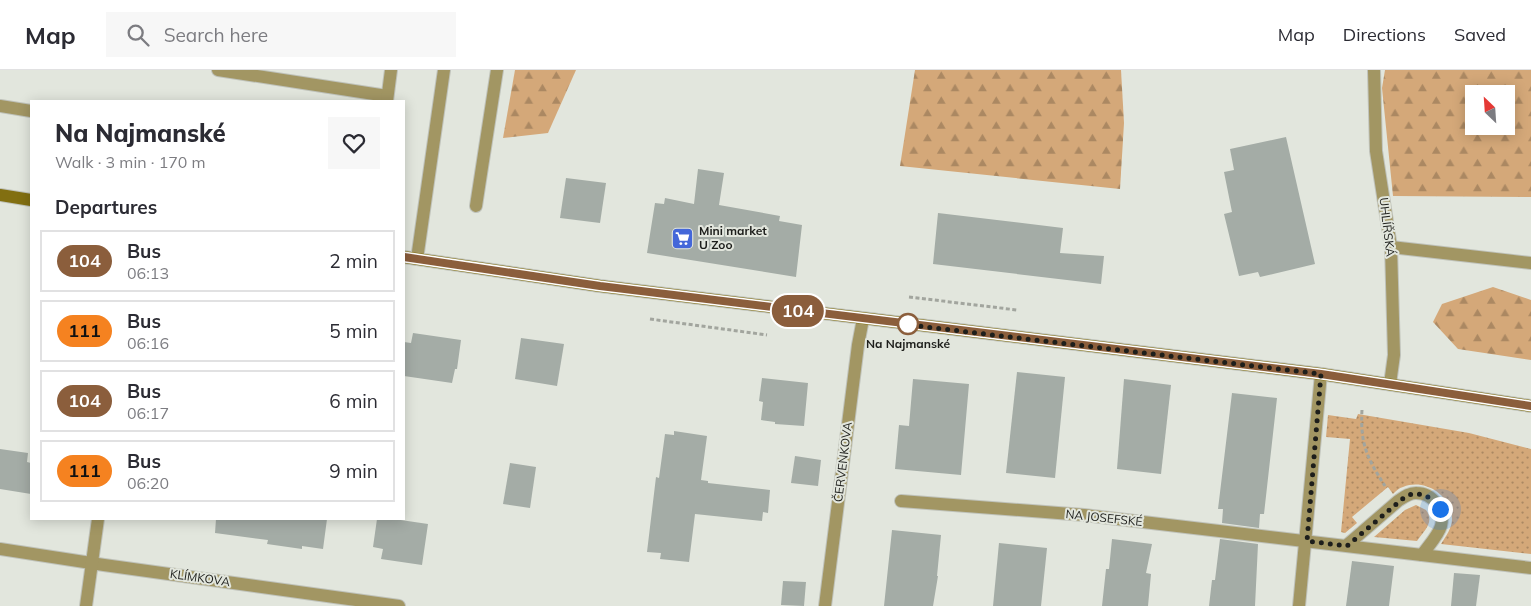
<!DOCTYPE html>
<meta charset="utf-8">
<style>
:root{--surface:#fff;--page:#f7f7f7;--text:#2b2b33;--muted:#7c7c81;--line:#e1e1e2}
body{margin:0;font-family:Mulish,sans-serif;background:var(--page);color:var(--text);height:100vh;display:flex;flex-direction:column;font-size:19px;white-space:nowrap}
*{box-sizing:border-box;margin:0}
p{font-size:16px;color:var(--muted)}
.icon{flex:none;width:28px;height:28px;fill:none;stroke:currentColor;stroke-width:2;stroke-linecap:round;stroke-linejoin:round}
.map{position:relative;flex:1;overflow:hidden}
.drawer{position:absolute;left:30px;top:30px;width:375px;height:420px;display:flex;flex-direction:column;background:var(--surface);border-radius:0px;box-shadow:0 2px 12px #0003}
.drawer>*{flex:none}
.badge{padding:0 10px;border-radius:16px;font-size:18px;line-height:32px}
.needle{width:32px;rotate:335deg}
.tools{position:absolute;left:1465px;top:15px;display:grid;gap:10px}
.tools a{display:grid;place-items:center;width:50px;height:50px;border-radius:0px;background:var(--surface);box-shadow:0 2px 12px #0003;font-size:25px}
.you{position:absolute;width:25px;height:25px;margin:-12px;border:4px solid #fff;border-radius:50%;background:#1a73e8;box-shadow:0 0 0 8px #1a73e833}
.map>.badge{position:absolute;translate:-50% -50%;box-shadow:0 0 0 2px #fff}
h2{padding:0 25px;font-size:19px;line-height:45px}
.round{display:grid;place-items:center;flex:none;width:52px;height:52px;border-radius:0px;background:var(--page)}
.headline{display:flex;align-items:center;justify-content:space-between;height:85px;padding:0 25px}
h1{font-size:24px;font-weight:800;line-height:38px}
ul{padding:0;list-style:none}
li{display:flex;align-items:center;gap:15px;height:62px;margin:0 10px 8px;padding:0 15px;border:2px solid var(--line);border-radius:0px}
li div{flex:1}
li b{display:block;font-size:19px}
li em{font-style:normal}
li .badge{min-width:55px;font-weight:700;text-align:center}
header{display:flex;align-items:center;gap:30px;box-sizing:border-box;height:70px;padding:0 25px;background:var(--surface);border-bottom:1px solid var(--line)}
header strong{font-size:24px}
nav{display:flex;gap:28px;margin-inline-start:auto;font-size:18px}
.search{width:350px;height:45px;background:var(--page);display:flex;align-items:center;gap:12px;box-sizing:border-box;padding:0 18px;border-radius:0px;color:var(--muted);font-size:19px}
.map>svg:first-child{display:block}
.grass{fill:url(#grass-dots)}
.forest{fill:url(#forest-firs);fill-rule:evenodd}
.building{fill:#a4aca6}
.lines{fill:none;stroke-linecap:round;stroke-linejoin:round}
.lane-casing{stroke:#bfc2ba;stroke-width:14}
.street-casing{stroke:#bfc2ba;stroke-width:14}
.secondary-casing{stroke:#bfc2ba;stroke-width:14}
.path{stroke:#a2a59e;stroke-width:3;stroke-dasharray:4 2.5;stroke-linecap:butt}
.lane{stroke:#a29663;stroke-width:12}
.street{stroke:#a29663;stroke-width:12}
.secondary{stroke:#826f11;stroke-width:12}
.line-casing{stroke:#fff;stroke-width:11}
.line{stroke:#8b5e3c;stroke-width:8}
.walk{stroke:#1d1e1b;stroke-width:5;stroke-dasharray:0 9}
.stop-dot{fill:#fff;stroke:#8b5e3c;stroke-width:2.5}
.labels{text-anchor:middle;stroke-width:4;stroke-linejoin:round;paint-order:stroke}
.street-label{font-size:12px;fill:#1d1e1b;stroke:#e2e6dd}
.poi-label{font-size:12px;font-weight:bold;fill:#1d1e1b;stroke:#e2e6dd;text-anchor:start}
.stop-label{font-size:12px;font-weight:bold;fill:#1d1e1b;stroke:#e2e6dd}
</style>
<header>
<strong>Map</strong>
<div class="search"><svg class="icon" aria-label="search" viewBox="0 0 24 24"><circle cx="10" cy="10" r="6"/><path d="M15 15l6 6"/></svg>Search here</div>
<nav><a>Map</a><a>Directions</a><a>Saved</a></nav>
</header>
<div class="map">
<svg width="1531" height="536" viewBox="0 0 1531 536">
<defs>
<pattern id="grass-dots" width="8" height="8" patternUnits="userSpaceOnUse" patternTransform="scale(1.25)"><rect width="8" height="8" fill="#d4a879"/><path d="M2 2h.1M6 6h.1" fill="none" stroke="#ab8862" stroke-width="1.8" stroke-linecap="round"/></pattern>
<pattern id="forest-firs" width="22" height="20" patternUnits="userSpaceOnUse" patternTransform="scale(1.25)"><rect width="22" height="20" fill="#d4a879"/><path d="M5 1l3.5 6h-7zM16 11l3.5 6h-7z" fill="#ab8862"/></pattern>
</defs>
<rect width="100%" height="100%" fill="#e2e6dd"/>
<g class="grass">
<path d="M 1358,344 L 1469,363 L 1531,379 L 1531,484 L 1441,474 C 1446,466 1452,458 1452,449 C 1451,425 1425,408 1403,417 C 1399,418 1396,421 1393,424 L 1388,417 L 1352,447 L 1357,453 L 1345,463 L 1341,462 L 1350,369 L 1326,367 L 1328,345 L 1356,349 Z"/>
<path d="M 1416,435 L 1426,440 C 1435,452 1424,461 1417,471 L 1374,467 L 1405,440 Z"/>
</g>
<g class="forest">
<path d="M 515,0 L 576,0 L 548,63 L 503,68 Z"/>
<path d="M 915,0 L 1121,0 L 1124,53 L 1120,119 L 900,96 Z"/>
<path d="M 1385,0 L 1531,0 L 1531,127 L 1393,126 L 1382,18 ZM 1474,24 L 1506,24 L 1506,56 L 1474,56 Z"/>
<path d="M 1493,217 L 1531,230 L 1531,290 L 1458,279 L 1433,252 L 1442,234 Z"/>
</g>
<g class="building">
<path d="M 1286,67 L 1315,194 L 1260,207 L 1258,202 L 1239,206 L 1224,144 L 1232,142 L 1224,102 L 1234,100 L 1230,79 Z"/>
<path d="M 698,99 L 724,103 L 719,135 L 780,146 L 779,151 L 802,155 L 796,207 L 647,183 L 655,133 L 664,134 L 665,128 L 694,134 Z"/>
<path d="M 566,108 L 606,113 L 600,153 L 560,148 Z"/>
<path d="M 938,143 L 1063,158 L 1060,183 L 1104,186 L 1101,214 L 933,194 Z"/>
<path d="M 413,263 L 461,270 L 457,299 L 455,299 L 452,313 L 404,306 L 404,272 L 411,273 Z"/>
<path d="M 521,268 L 564,274 L 557,316 L 515,309 Z"/>
<path d="M 1017,302 L 1065,307 L 1055,408 L 1006,403 Z"/>
<path d="M 762,308 L 808,313 L 804,356 L 775,354 L 775,352 L 761,350 L 763,332 L 759,331 Z"/>
<path d="M 913,309 L 969,314 L 961,405 L 895,399 L 899,355 L 909,356 Z"/>
<path d="M 1124,309 L 1171,315 L 1161,404 L 1117,399 Z"/>
<path d="M 1232,323 L 1277,328 L 1264,444 L 1260,444 L 1259,458 L 1222,453 L 1223,439 L 1218,439 Z"/>
<path d="M 674,361 L 707,366 L 701,410 L 708,411 L 708,413 L 770,420 L 768,443 L 763,442 L 762,451 L 695,444 L 689,492 L 660,489 L 661,483 L 647,482 L 656,407 L 659,408 L 665,364 L 674,365 Z"/>
<path d="M 0,379 L 28,383 L 27,392 L 31,393 L 31,424 L 0,419 Z"/>
<path d="M 795,386 L 821,390 L 818,416 L 791,413 Z"/>
<path d="M 510,393 L 536,397 L 530,438 L 503,434 Z"/>
<path d="M 216,449 L 327,449 L 323,479 L 302,476 L 302,479 L 267,474 L 268,470 L 215,463 Z"/>
<path d="M 377,449 L 394,449 L 428,454 L 422,495 L 381,489 L 383,479 L 373,477 Z"/>
<path d="M 892,460 L 941,465 L 937,506 L 938,506 L 933,536 L 884,536 Z"/>
<path d="M 1112,469 L 1152,474 L 1146,503 L 1151,504 L 1148,536 L 1102,536 L 1106,499 L 1109,499 Z"/>
<path d="M 1220,469 L 1258,474 L 1255,536 L 1209,536 L 1212,510 L 1215,510 Z"/>
<path d="M 999,473 L 1047,478 L 1041,536 L 993,536 Z"/>
<path d="M 1352,491 L 1394,496 L 1389,536 L 1346,536 Z"/>
<path d="M 1454,503 L 1480,505 L 1476,536 L 1451,536 Z"/>
<path d="M 783,511 L 806,512 L 804,536 L 781,535 Z"/>
</g>
<g class="lines">
<defs>
<g id="lane">
<path d="M 218,0 L 387,26"/>
<path d="M 387,31 L 391,0"/>
<path d="M 0,36 L 31,41"/>
<path d="M 476,136 L 497,0"/>
<path d="M 1391,177 L 1531,193"/>
<path d="M 417,189 L 444,0"/>
<path d="M 1347,475 L 1398,431 C 1404,427 1409,423 1416,423 C 1433,423 1445,440 1441,456 C 1438,466 1428,476 1422,485"/>
</g>
<g id="street">
<path d="M 1374,0 L 1376,81 L 1391,177 L 1394,285 L 1390,314"/>
<path d="M 901,431 L 1084,445 L 1531,498"/>
<path d="M 0,479 L 104,495 L 399,536"/>
<path d="M 86,536 L 98,449"/>
<path d="M 825,536 L 858,275 L 863,249"/>
<path d="M 1299,536 L 1321,304"/>
</g>
<g id="secondary">
<path d="M 0,125 L 31,130"/>
<path d="M 404,187 L 600,216 L 1321,304 L 1531,336"/>
</g>
</defs>
<use href="#lane" class="lane-casing"/>
<use href="#street" class="street-casing"/>
<use href="#secondary" class="secondary-casing"/>
<g class="path">
<path d="M 909,227 L 1017,240"/>
<path d="M 650,249 L 767,265"/>
<path d="M 1362,340 C 1360,374 1367,388 1385,416"/>
</g>
<use href="#lane" class="lane"/>
<use href="#street" class="street"/>
<use href="#secondary" class="secondary"/>
</g>
<g class="lines">
<defs>
<path id="line" d="M 404,187 L 600,216 L 1321,304 L 1531,336"/>
</defs>
<use href="#line" class="line-casing"/>
<use href="#line" class="line"/>
<path class="walk" d="M 908,254 L 901,254 L 1321,304 L 1307,471 L 1347,476 L 1407,425 C 1422,422 1431,426 1440,439"/>
</g>
<defs>
<symbol id="supermarket-square" viewBox="-11 -11 22 22"><rect x="-9" y="-9" width="18" height="18" rx="4" fill="#4467d9" stroke="#e2e6dd"/><path d="M-6-5.5h2.5l.6 2H6L4.5 2H-2.5L-4.4-4H-6ZM-1.5 3.2a1.3 1.3 0 1 0 .1 0ZM3 3.2a1.3 1.3 0 1 0 .1 0Z" fill="#fff"/></symbol>
</defs>
<g fill-rule="evenodd">
<use href="#supermarket-square" x="670" y="156" width="25" height="25"/>
</g>
<circle class="stop-dot" cx="908" cy="254" r="10"/>
<g class="labels">
<g class="street-label">
<text transform="translate(1387 157) rotate(83)" y="4">UHLÍŘSKÁ</text>
<text transform="translate(843 392) rotate(-83)" y="4">ČERVENKOVA</text>
<text transform="translate(1104 448) rotate(6)" y="4">NA JOSEFSKÉ</text>
<text transform="translate(200 508) rotate(8)" y="4">KLÍMKOVA</text>
</g>
<g class="poi-label">
<text x="699" y="165">Mini market<tspan x="699" dy="14">U Zoo</tspan></text>
</g>
<g class="stop-label">
<text x="908" y="278">Na Najmanské</text>
</g>
</g>
</svg>
<div class="tools">
<a><svg class="needle" viewBox="-14 -14 28 28"><path d="M0-13l5 13h-10z" fill="#e53935"/><path d="M0 13l5-13h-10z" fill="#7c7c81"/></svg></a>
</div>
<div class="you" style="left:1440px;top:439px"></div>
<b class="badge" style="left:798px;top:241px;background:#8b5e3c;color:#fff">104</b>
<section class="drawer">
<div class="headline"><div><h1>Na Najmanské</h1><p>Walk · 3 min · 170 m</p></div><a class="round"><svg class="icon" aria-label="heart" viewBox="0 0 24 24"><path d="M12 20l-8-8c-3-5 5-10 8-4 3-6 11-1 8 4z"/></svg></a></div>
<h2>Departures</h2>
<ul>
<li><span class="badge" style="background:#8b5e3c;color:#fff">104</span><div><b>Bus</b><p>06:13</p></div><em>2 min</em></li>
<li><span class="badge" style="background:#f58220;color:#111">111</span><div><b>Bus</b><p>06:16</p></div><em>5 min</em></li>
<li><span class="badge" style="background:#8b5e3c;color:#fff">104</span><div><b>Bus</b><p>06:17</p></div><em>6 min</em></li>
<li><span class="badge" style="background:#f58220;color:#111">111</span><div><b>Bus</b><p>06:20</p></div><em>9 min</em></li>
</ul>
</section>
</div>
